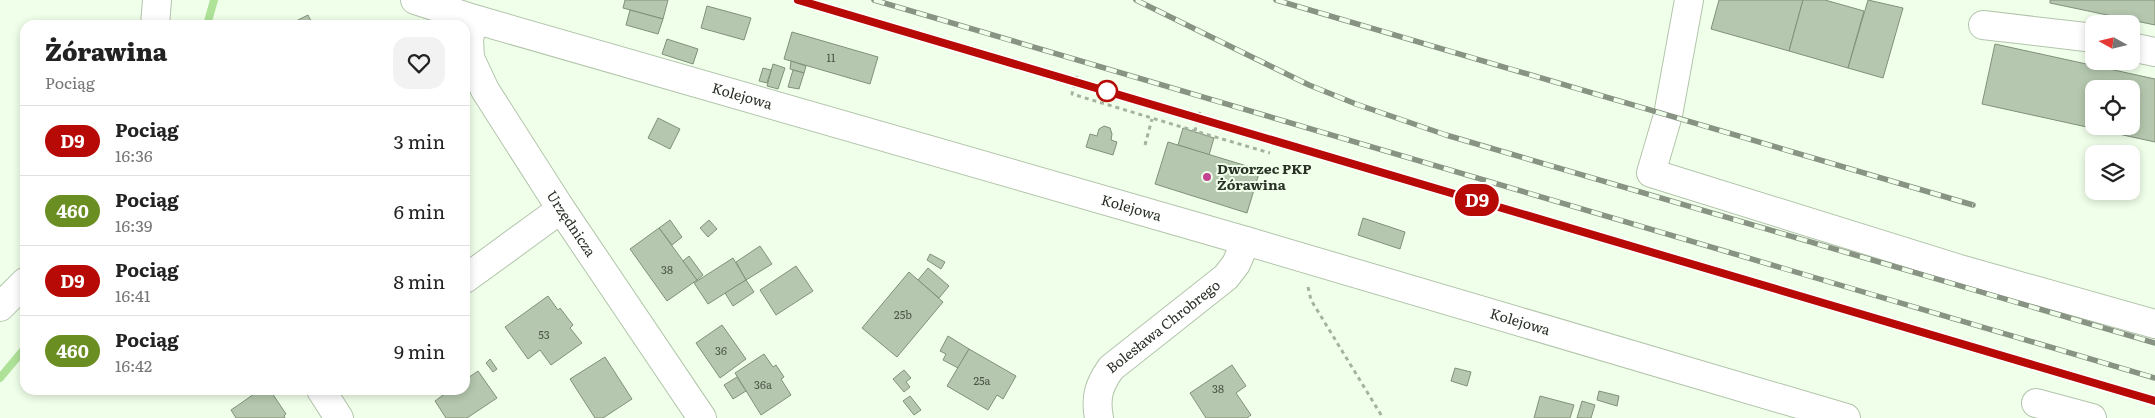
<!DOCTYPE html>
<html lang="pl">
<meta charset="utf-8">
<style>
:root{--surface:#fff;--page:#f2f2f2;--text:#222;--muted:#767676;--line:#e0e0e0}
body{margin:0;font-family:Literata,serif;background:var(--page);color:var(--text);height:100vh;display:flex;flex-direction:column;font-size:19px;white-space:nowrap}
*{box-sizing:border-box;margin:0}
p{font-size:16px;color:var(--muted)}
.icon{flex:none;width:28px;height:28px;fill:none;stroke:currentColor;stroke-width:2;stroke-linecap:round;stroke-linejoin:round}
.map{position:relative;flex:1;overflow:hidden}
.panel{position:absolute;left:20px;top:20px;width:450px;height:375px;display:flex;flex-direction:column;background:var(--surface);border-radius:15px;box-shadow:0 2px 8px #0003}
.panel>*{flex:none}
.badge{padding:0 10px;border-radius:16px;font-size:18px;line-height:32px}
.needle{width:32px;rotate:278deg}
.controls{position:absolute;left:2085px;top:15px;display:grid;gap:10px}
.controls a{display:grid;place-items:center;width:55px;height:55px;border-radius:10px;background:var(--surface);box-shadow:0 2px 8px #0003;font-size:25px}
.map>.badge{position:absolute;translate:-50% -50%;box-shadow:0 0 0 2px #fff}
.round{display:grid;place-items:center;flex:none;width:52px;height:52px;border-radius:15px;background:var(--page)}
.overview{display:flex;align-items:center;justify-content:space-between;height:85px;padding:0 25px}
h1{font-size:24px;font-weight:800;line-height:38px}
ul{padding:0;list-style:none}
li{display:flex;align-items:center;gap:15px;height:70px;padding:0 25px;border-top:1px solid var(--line)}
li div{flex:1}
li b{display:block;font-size:19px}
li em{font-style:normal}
li .badge{min-width:55px;font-weight:700;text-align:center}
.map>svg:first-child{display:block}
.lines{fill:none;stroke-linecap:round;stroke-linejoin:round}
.stream{stroke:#afe299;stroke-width:8}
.building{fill:#b5c7ae;stroke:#809179;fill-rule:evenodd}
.minor-casing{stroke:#b2c4ab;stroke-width:30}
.path{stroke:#a6b2a1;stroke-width:3;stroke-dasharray:4 4;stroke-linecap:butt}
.minor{stroke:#fff;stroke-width:28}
.rail-casing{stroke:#889384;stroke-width:5.5}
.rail{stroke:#f0ffea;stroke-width:4;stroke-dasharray:11;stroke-linecap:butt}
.line-casing{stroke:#fff;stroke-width:11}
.line{stroke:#b70a06;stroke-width:8}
.stop-dot{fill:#fff;stroke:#b70a06;stroke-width:2.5}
.poi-dot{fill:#c34491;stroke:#f0ffea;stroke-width:2}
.labels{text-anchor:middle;stroke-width:4;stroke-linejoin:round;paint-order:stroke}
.number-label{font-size:11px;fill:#4c5648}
.street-label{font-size:14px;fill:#293026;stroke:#f0ffea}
.poi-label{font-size:14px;font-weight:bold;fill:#293026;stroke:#f0ffea;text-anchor:start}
</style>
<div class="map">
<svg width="2155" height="418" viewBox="0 0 2155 418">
<rect width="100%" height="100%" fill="#f0ffea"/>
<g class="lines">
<g class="stream">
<path d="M 207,25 L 214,0"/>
<path d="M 0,378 L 25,348"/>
</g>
</g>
<g class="building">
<path d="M 625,0 L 668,0 L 663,19 L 623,8 Z"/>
<path d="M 1719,0 L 1803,0 L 1789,51 L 1711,29 Z"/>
<path d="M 1803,0 L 1825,0 L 1864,11 L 1848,68 L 1789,51 Z"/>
<path d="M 1868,0 L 1903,8 L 1883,78 L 1848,68 Z"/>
<path d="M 2050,0 L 2155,0 L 2155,25 L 2050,3 Z"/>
<path d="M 707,6 L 751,18 L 744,40 L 701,28 Z"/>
<path d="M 630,10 L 663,19 L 658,34 L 626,25 Z"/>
<path d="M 308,15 L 313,25 L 288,25 Z"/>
<path d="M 792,32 L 878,57 L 870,84 L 784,59 Z"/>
<path d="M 667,39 L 698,49 L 693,64 L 662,54 Z"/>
<path d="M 1995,44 L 2155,79 L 2155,142 L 1982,104 ZM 2094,89 L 2131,89 L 2131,126 L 2094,126 Z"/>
<path d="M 791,61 L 806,66 L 804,73 L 790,69 Z"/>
<path d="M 773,64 L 785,68 L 778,89 L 767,86 Z"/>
<path d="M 763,68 L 771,70 L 767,83 L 759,81 Z"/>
<path d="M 793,70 L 804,73 L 799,89 L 788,87 Z"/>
<path d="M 658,118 L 680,129 L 670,149 L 648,138 Z"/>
<path d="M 1104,126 L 1110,128 L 1112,134 L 1111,140 L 1117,142 L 1113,155 L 1086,147 L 1090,134 L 1097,136 L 1099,129 Z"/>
<path d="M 1183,128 L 1214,138 L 1209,155 L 1178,145 Z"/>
<path d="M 1168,142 L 1260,170 L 1247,213 L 1155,184 Z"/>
<path d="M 1363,218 L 1405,232 L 1400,249 L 1358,235 Z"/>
<path d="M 670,220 L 682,237 L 672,245 L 659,228 Z"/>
<path d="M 709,220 L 717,229 L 708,237 L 700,228 Z"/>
<path d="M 659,228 L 697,280 L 667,301 L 630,249 Z"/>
<path d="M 760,246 L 772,264 L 746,280 L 736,262 Z"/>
<path d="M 930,254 L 945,262 L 941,269 L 927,260 Z"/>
<path d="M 689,256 L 703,275 L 697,280 L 683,261 Z"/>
<path d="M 733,258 L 746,280 L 708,304 L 694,283 Z"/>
<path d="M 796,266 L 813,291 L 776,315 L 760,290 Z"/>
<path d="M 928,268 L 949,286 L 939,298 L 918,280 Z"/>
<path d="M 909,272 L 943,302 L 897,357 L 862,328 Z"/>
<path d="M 746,280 L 754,292 L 733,306 L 725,293 Z"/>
<path d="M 548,296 L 558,310 L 560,308 L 573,325 L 570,328 L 582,343 L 551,365 L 540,350 L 528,359 L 505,327 Z"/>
<path d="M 722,325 L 746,359 L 720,378 L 696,343 Z"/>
<path d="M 948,336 L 969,349 L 958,368 L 943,360 L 946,354 L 940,351 Z"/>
<path d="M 969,349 L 1016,376 L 1003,399 L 997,395 L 988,410 L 947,386 Z"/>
<path d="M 764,354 L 773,367 L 776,365 L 784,377 L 781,379 L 791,395 L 761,415 L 735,373 Z"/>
<path d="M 605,357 L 632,399 L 603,418 L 595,418 L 570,379 Z"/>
<path d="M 490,359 L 497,369 L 493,372 L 486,363 Z"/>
<path d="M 1232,365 L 1246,386 L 1236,393 L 1251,415 L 1247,418 L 1206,418 L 1190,393 Z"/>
<path d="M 1455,368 L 1471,372 L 1467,386 L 1451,381 Z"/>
<path d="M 904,370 L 911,378 L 906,382 L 910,387 L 904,392 L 893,379 Z"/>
<path d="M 478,371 L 497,398 L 467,418 L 446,418 L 435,401 L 450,390 L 465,390 L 465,380 Z"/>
<path d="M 737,377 L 746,391 L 733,399 L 724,385 Z"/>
<path d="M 260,390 L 270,390 L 286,414 L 284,416 L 285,418 L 236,418 L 231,410 Z"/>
<path d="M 1599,391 L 1619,396 L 1617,406 L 1597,400 Z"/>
<path d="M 910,396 L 921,410 L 914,415 L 903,401 Z"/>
<path d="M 1540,396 L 1574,405 L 1570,418 L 1534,418 Z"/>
<path d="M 1582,401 L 1595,405 L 1591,418 L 1577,418 Z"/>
</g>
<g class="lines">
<defs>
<g id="minor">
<path id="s1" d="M 415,0 L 474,19 L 1246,241 L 1846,418"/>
<path d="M 1689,0 L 1668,115 L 1651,173 L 1963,270 L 2155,324"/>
<path id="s2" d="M 474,19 L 469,39 L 470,58 L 485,90 L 561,209 L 702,418"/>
<path d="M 155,25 L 157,0"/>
<path d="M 1983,25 L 2094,38"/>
<path d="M 2131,47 L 2155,52"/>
<path d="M 465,279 L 561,209"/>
<path d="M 0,307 L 25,282"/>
<path d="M 321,390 L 339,418"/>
<path d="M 2036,403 L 2092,418"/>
<path id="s3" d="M 1099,418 C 1095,397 1099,385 1111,368 L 1226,277 L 1236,264 L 1246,241"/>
</g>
</defs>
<use href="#minor" class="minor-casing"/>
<g class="path">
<path d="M 1077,76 L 1072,94 L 1195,131"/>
<path d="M 1200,112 L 1195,131 L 1270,153"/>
<path d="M 1145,145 L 1152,119"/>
<path d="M 1308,287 L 1311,300 L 1383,418"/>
</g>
<use href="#minor" class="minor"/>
<defs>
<g id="rail">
<path d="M 798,0 L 2155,401"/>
<path d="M 874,0 L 2155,378"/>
<path d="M 1136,0 L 1309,85 L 1356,104 L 1446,135 L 2155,343"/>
<path d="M 1276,0 L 1973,205"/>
</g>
</defs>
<use href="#rail" class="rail-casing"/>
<use href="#rail" class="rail"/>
</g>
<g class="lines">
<defs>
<path id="line" d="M 798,0 L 2155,401"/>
</defs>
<use href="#line" class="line-casing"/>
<use href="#line" class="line"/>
</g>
<circle class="stop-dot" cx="1107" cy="91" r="10"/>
<circle class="poi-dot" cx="1207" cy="177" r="5"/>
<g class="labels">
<g class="number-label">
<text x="831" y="62">11</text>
<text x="667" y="274">38</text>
<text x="903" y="319">25b</text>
<text x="544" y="339">53</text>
<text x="721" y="355">36</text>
<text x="982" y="385">25a</text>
<text x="763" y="389">36a</text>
<text x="1218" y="393">38</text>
</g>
<g class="street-label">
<text dy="5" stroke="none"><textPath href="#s1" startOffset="341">Kolejowa</textPath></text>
<text dy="5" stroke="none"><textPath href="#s1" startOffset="746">Kolejowa</textPath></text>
<text dy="5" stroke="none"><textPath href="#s2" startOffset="234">Urzędnicza</textPath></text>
<text dy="5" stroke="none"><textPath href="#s1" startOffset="1151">Kolejowa</textPath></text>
<text dy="5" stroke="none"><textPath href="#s3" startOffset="120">Bolesława Chrobrego</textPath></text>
</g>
<g class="poi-label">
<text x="1217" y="174">Dworzec PKP<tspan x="1217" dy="16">Żórawina</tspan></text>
</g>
</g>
</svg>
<div class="controls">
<a><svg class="needle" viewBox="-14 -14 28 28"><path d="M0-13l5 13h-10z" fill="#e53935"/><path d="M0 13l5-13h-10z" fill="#767676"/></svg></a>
<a><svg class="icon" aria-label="locate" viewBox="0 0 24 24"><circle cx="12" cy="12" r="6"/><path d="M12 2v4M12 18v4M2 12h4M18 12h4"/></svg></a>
<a><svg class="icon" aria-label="layers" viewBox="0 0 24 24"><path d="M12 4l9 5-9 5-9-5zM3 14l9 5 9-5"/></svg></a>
</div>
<b class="badge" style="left:1477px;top:200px;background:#b70a06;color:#fff">D9</b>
<section class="panel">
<div class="overview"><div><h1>Żórawina</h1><p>Pociąg</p></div><a class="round"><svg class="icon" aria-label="heart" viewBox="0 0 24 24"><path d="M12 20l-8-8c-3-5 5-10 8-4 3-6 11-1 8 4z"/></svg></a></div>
<ul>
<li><span class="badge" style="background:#b70a06;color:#fff">D9</span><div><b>Pociąg</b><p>16:36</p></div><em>3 min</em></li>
<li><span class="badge" style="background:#6b8e23;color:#fff">460</span><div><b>Pociąg</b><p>16:39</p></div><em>6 min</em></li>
<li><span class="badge" style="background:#b70a06;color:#fff">D9</span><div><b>Pociąg</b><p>16:41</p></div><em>8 min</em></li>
<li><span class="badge" style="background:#6b8e23;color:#fff">460</span><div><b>Pociąg</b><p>16:42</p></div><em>9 min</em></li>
</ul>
</section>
</div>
